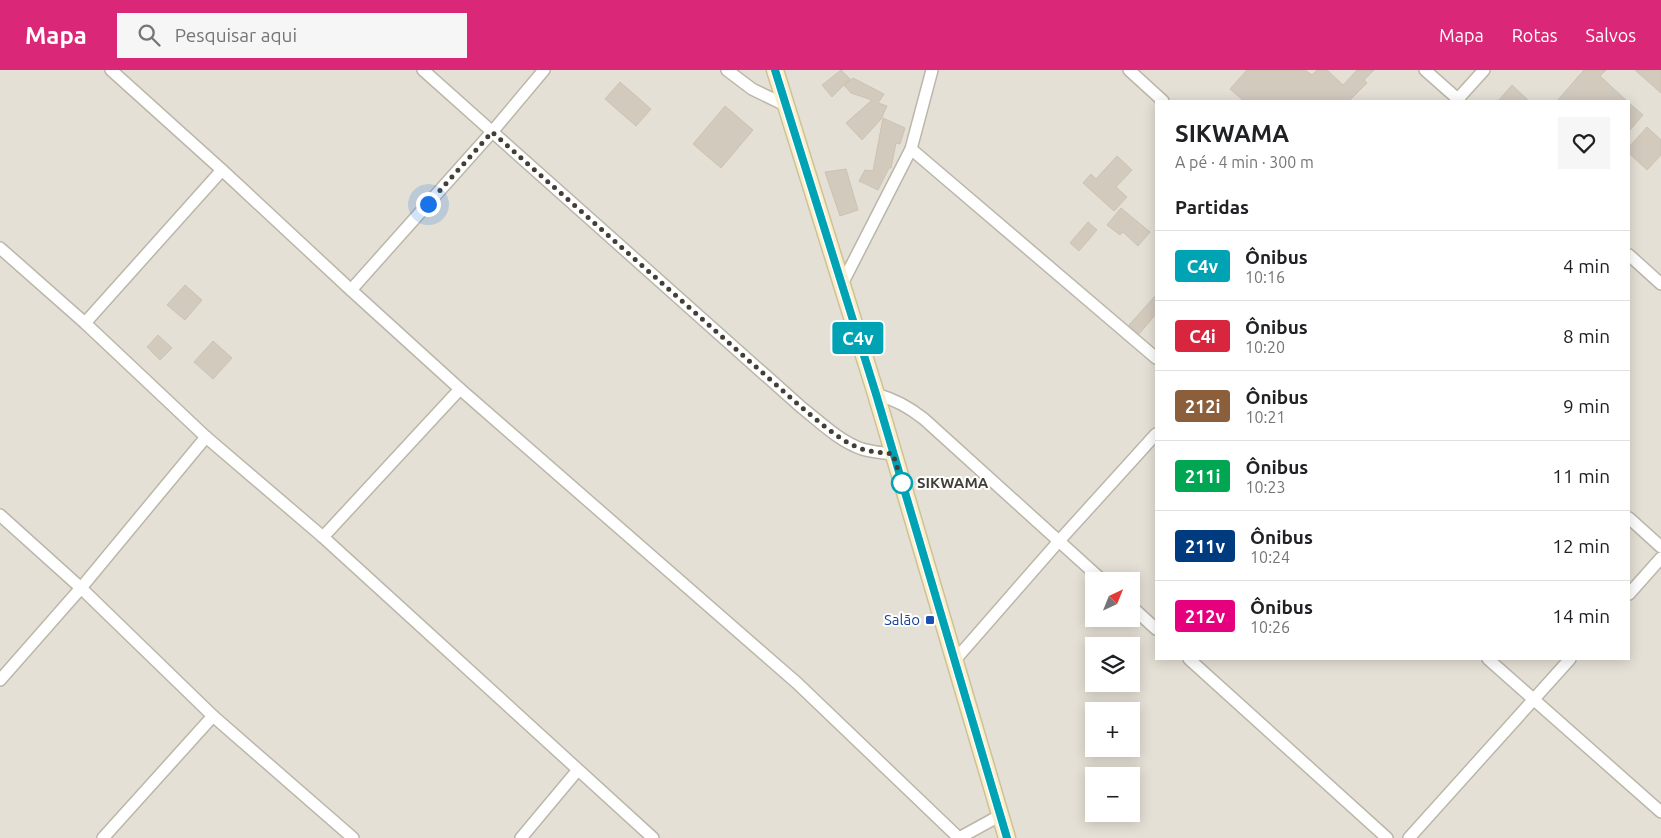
<!DOCTYPE html>
<html lang="pt">
<meta charset="utf-8">
<style>
:root{--surface:#fff;--page:#f6f6f6;--text:#202124;--muted:#757577;--line:#e0e0e0;--accent:#db2777}
body{margin:0;font-family:Ubuntu,sans-serif;background:var(--page);color:var(--text);height:100vh;display:flex;flex-direction:column;font-size:19px;white-space:nowrap}
*{box-sizing:border-box;margin:0}
p{font-size:16px;color:var(--muted)}
.icon{flex:none;width:28px;height:28px;fill:none;stroke:currentColor;stroke-width:2;stroke-linecap:round;stroke-linejoin:round}
.map{position:relative;flex:1;overflow:hidden}
.side{position:absolute;left:1155px;top:30px;width:475px;height:560px;display:flex;flex-direction:column;background:var(--surface);border-radius:0px;box-shadow:0 2px 12px #0003}
.side>*{flex:none}
.badge{padding:0 10px;border-radius:4px;font-size:18px;line-height:32px}
.needle{width:32px;rotate:43deg}
.controls{position:absolute;left:1085px;top:502px;display:grid;gap:10px}
.controls a{display:grid;place-items:center;width:55px;height:55px;border-radius:0px;background:var(--surface);box-shadow:0 2px 12px #0003;font-size:25px}
.you{position:absolute;width:25px;height:25px;margin:-12px;border:4px solid #fff;border-radius:50%;background:#1a73e8;box-shadow:0 0 0 8px #1a73e833}
.map>.badge{position:absolute;translate:-50% -50%;box-shadow:0 0 0 2px #fff}
h2{padding:0 20px;font-size:19px;line-height:45px}
.round{display:grid;place-items:center;flex:none;width:52px;height:52px;border-radius:0px;background:var(--page)}
.head{display:flex;align-items:center;justify-content:space-between;height:85px;padding:0 20px}
h1{font-size:24px;font-weight:700;line-height:38px}
ul{padding:0;list-style:none}
li{display:flex;align-items:center;gap:15px;height:70px;padding:0 20px;border-top:1px solid var(--line)}
li div{flex:1}
li b{display:block;font-size:19px}
li em{font-style:normal}
li .badge{min-width:55px;font-weight:700;text-align:center}
header{display:flex;align-items:center;gap:30px;box-sizing:border-box;height:70px;padding:0 25px;background:var(--accent);color:#fff}
header strong{font-size:24px}
nav{display:flex;gap:28px;margin-inline-start:auto;font-size:18px}
.search{width:350px;height:45px;background:var(--page);display:flex;align-items:center;gap:12px;box-sizing:border-box;padding:0 18px;border-radius:0px;color:var(--muted);font-size:19px}
.map>svg:first-child{display:block}
.residential{fill:#e5e0d5;fill-rule:evenodd}
.building{fill:#d2cabd;stroke:#ccc2b1}
.lines{fill:none;stroke-linecap:round;stroke-linejoin:round}
.minor-casing{stroke:#bcb6aa;stroke-width:14}
.secondary-casing{stroke:#cdc19a;stroke-width:19}
.minor{stroke:#fff;stroke-width:11}
.secondary{stroke:#f9efc9;stroke-width:16}
.line-casing{stroke:#fff;stroke-width:11}
.line{stroke:#00a3b4;stroke-width:8}
.walk{stroke:#443f36;stroke-width:5;stroke-dasharray:0 9}
.stop-dot{fill:#fff;stroke:#00a3b4;stroke-width:2.5}
.transit-dot{fill:#1a4fb4;stroke:#fff;stroke-width:2}
.labels{text-anchor:middle;stroke-width:4;stroke-linejoin:round;paint-order:stroke}
.stop-label{font-size:15px;font-weight:bold;fill:#443f36;stroke:#fff;text-anchor:start}
.transit-label{font-size:15px;fill:#164399;stroke:#fff;text-anchor:end}
</style>
<header>
<strong>Mapa</strong>
<div class="search"><svg class="icon" aria-label="search" viewBox="0 0 24 24"><circle cx="10" cy="10" r="6"/><path d="M15 15l6 6"/></svg>Pesquisar aqui</div>
<nav><a>Mapa</a><a>Rotas</a><a>Salvos</a></nav>
</header>
<div class="map">
<svg width="1661" height="768" viewBox="0 0 1661 768">
<rect width="100%" height="100%" fill="#f1eee7"/>
<path class="residential" d="M 0,0 L 1661,0 L 1661,768 L 0,768 ZM 1156,31 L 1629,31 L 1629,589 L 1156,589 ZM 1094,511 L 1131,511 L 1131,549 L 1094,549 ZM 1094,576 L 1131,576 L 1131,614 L 1094,614 ZM 1094,641 L 1131,641 L 1131,679 L 1094,679 ZM 1094,706 L 1131,706 L 1131,744 L 1094,744 Z"/>
<g class="building">
<path d="M 841,0 L 850,9 L 832,27 L 822,15 Z"/>
<path d="M 1247,0 L 1305,0 L 1312,5 L 1317,0 L 1327,0 L 1343,15 L 1357,0 L 1374,0 L 1364,10 L 1367,13 L 1349,31 L 1244,31 L 1230,19 Z"/>
<path d="M 1584,0 L 1606,0 L 1600,6 L 1627,31 L 1557,31 Z"/>
<path d="M 1635,0 L 1661,0 L 1661,23 Z"/>
<path d="M 853,8 L 884,24 L 878,33 L 887,36 L 881,49 L 862,70 L 846,53 L 872,30 L 851,23 L 844,15 Z"/>
<path d="M 620,12 L 651,39 L 636,56 L 605,29 Z"/>
<path d="M 1512,15 L 1529,31 L 1498,31 Z"/>
<path d="M 1629,33 L 1643,45 L 1629,61 Z"/>
<path d="M 725,36 L 753,60 L 721,98 L 693,74 Z"/>
<path d="M 883,48 L 905,58 L 900,74 L 896,73 L 891,98 L 889,98 L 878,120 L 859,111 L 865,100 L 873,101 Z"/>
<path d="M 1647,57 L 1661,70 L 1661,85 L 1647,100 L 1629,83 L 1629,77 Z"/>
<path d="M 1117,86 L 1132,100 L 1116,117 L 1127,127 L 1114,141 L 1083,113 L 1091,104 L 1096,109 Z"/>
<path d="M 846,99 L 858,140 L 840,146 L 825,102 Z"/>
<path d="M 1121,138 L 1150,162 L 1138,176 L 1123,162 L 1120,165 L 1107,155 Z"/>
<path d="M 1088,152 L 1097,160 L 1079,181 L 1070,173 Z"/>
<path d="M 185,215 L 202,230 L 185,250 L 167,235 Z"/>
<path d="M 1156,225 L 1156,244 L 1139,264 L 1129,255 Z"/>
<path d="M 158,265 L 172,278 L 160,290 L 147,277 Z"/>
<path d="M 213,271 L 232,288 L 213,309 L 194,292 Z"/>
</g>
<g class="lines">
<defs>
<g id="minor">
<path d="M 111,0 L 222,100 L 351,220 L 460,319 L 797,613 L 959,768"/>
<path d="M 423,0 L 801,337 C 820,352 839,371 862,379 C 872,382 883,383 893,384"/>
<path d="M 727,0 L 752,19 L 785,35"/>
<path d="M 1129,0 L 1163,31"/>
<path d="M 1425,0 L 1460,31"/>
<path d="M 1456,31 L 1484,0"/>
<path d="M 911,79 L 1156,288"/>
<path d="M 0,178 L 85,253 L 206,367 L 323,467 L 653,768"/>
<path d="M 1629,185 L 1661,214"/>
<path d="M 841,216 L 911,79 L 932,0"/>
<path d="M 351,220 L 492,62 L 544,0"/>
<path d="M 85,253 L 222,100"/>
<path d="M 876,324 C 894,329 909,337 924,349 L 1103,511"/>
<path d="M 0,445 L 81,518 L 213,646 L 353,768"/>
<path d="M 1629,448 L 1661,477"/>
<path d="M 323,467 L 460,319"/>
<path d="M 1629,524 L 1661,488"/>
<path d="M 1131,536 L 1156,559"/>
<path d="M 1189,589 L 1387,768"/>
<path d="M 1488,589 L 1661,742"/>
<path d="M 955,590 L 1059,471 L 1156,364"/>
<path d="M 0,610 L 81,518 L 206,367"/>
<path d="M 103,768 L 213,646"/>
<path d="M 521,768 L 577,701"/>
<path d="M 959,768 L 1001,745"/>
<path d="M 1409,768 L 1570,589"/>
</g>
<path id="secondary" d="M 775,0 L 876,324 L 1007,768"/>
</defs>
<use href="#minor" class="minor-casing"/>
<use href="#secondary" class="secondary-casing"/>
<use href="#minor" class="minor"/>
<use href="#secondary" class="secondary"/>
</g>
<g class="lines">
<defs>
<path id="line" d="M 775,0 L 876,324 L 1007,768"/>
</defs>
<use href="#line" class="line-casing"/>
<use href="#line" class="line"/>
<path class="walk" d="M 428,134 L 492,62 L 801,337 C 820,352 839,371 862,379 C 872,382 883,383 893,384 L 902,413"/>
</g>
<circle class="stop-dot" cx="902" cy="413" r="10"/>
<rect class="transit-dot" x="925" y="545" width="10" height="10" rx="2.5"/>
<g class="labels">
<g class="stop-label">
<text x="917" y="418">SIKWAMA</text>
</g>
<g class="transit-label">
<text x="920" y="555">Salão</text>
</g>
</g>
</svg>
<div class="controls">
<a><svg class="needle" viewBox="-14 -14 28 28"><path d="M0-13l5 13h-10z" fill="#e53935"/><path d="M0 13l5-13h-10z" fill="#757577"/></svg></a>
<a><svg class="icon" aria-label="layers" viewBox="0 0 24 24"><path d="M12 4l9 5-9 5-9-5zM3 14l9 5 9-5"/></svg></a>
<a>+</a>
<a>−</a>
</div>
<div class="you" style="left:428px;top:134px"></div>
<b class="badge" style="left:858px;top:268px;background:#00a3b4;color:#fff">C4v</b>
<section class="side">
<div class="head"><div><h1>SIKWAMA</h1><p>A pé · 4 min · 300 m</p></div><a class="round"><svg class="icon" aria-label="heart" viewBox="0 0 24 24"><path d="M12 20l-8-8c-3-5 5-10 8-4 3-6 11-1 8 4z"/></svg></a></div>
<h2>Partidas</h2>
<ul>
<li><span class="badge" style="background:#00a3b4;color:#fff">C4v</span><div><b>Ônibus</b><p>10:16</p></div><em>4 min</em></li>
<li><span class="badge" style="background:#d7263d;color:#fff">C4i</span><div><b>Ônibus</b><p>10:20</p></div><em>8 min</em></li>
<li><span class="badge" style="background:#8b5e3c;color:#fff">212i</span><div><b>Ônibus</b><p>10:21</p></div><em>9 min</em></li>
<li><span class="badge" style="background:#00a651;color:#fff">211i</span><div><b>Ônibus</b><p>10:23</p></div><em>11 min</em></li>
<li><span class="badge" style="background:#003b80;color:#fff">211v</span><div><b>Ônibus</b><p>10:24</p></div><em>12 min</em></li>
<li><span class="badge" style="background:#e6007e;color:#fff">212v</span><div><b>Ônibus</b><p>10:26</p></div><em>14 min</em></li>
</ul>
</section>
</div>
